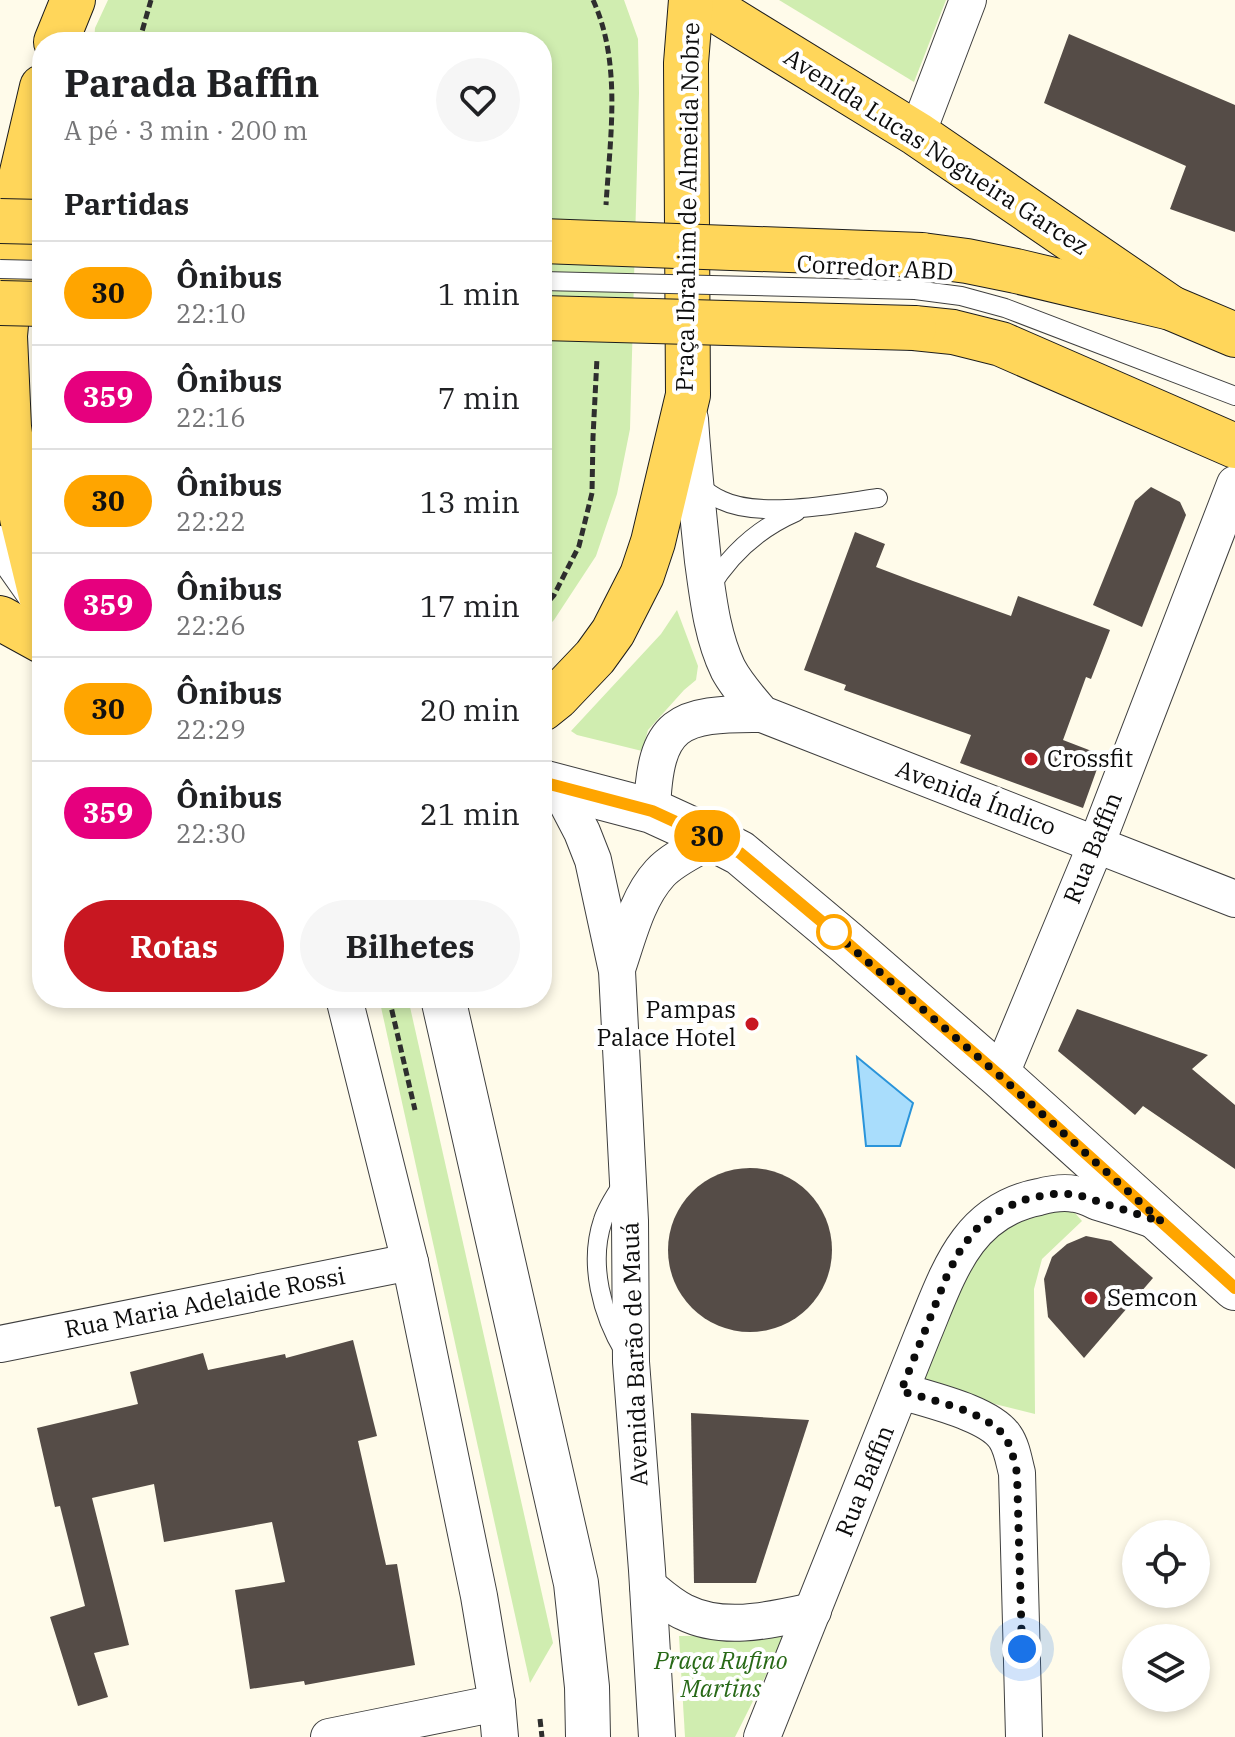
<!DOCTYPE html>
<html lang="pt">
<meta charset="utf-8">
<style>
:root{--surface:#fff;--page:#f6f6f6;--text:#202124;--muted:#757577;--line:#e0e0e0;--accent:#c81721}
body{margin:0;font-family:"IBM Plex Serif",serif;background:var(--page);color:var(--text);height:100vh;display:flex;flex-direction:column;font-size:30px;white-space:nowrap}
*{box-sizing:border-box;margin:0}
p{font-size:26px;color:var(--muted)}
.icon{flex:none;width:44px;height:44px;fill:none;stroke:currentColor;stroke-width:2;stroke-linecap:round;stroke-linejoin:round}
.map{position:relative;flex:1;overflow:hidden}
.drawer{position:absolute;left:32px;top:32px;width:520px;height:976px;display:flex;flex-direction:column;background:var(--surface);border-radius:32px;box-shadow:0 4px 12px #0003}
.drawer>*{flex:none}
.badge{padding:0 16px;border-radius:26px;font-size:28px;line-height:52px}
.tools{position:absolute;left:1122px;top:1520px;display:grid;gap:16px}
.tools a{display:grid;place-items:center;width:88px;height:88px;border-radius:50%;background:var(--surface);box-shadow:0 4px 12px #0003;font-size:40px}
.you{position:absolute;width:40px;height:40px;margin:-20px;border:6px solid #fff;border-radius:50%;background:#1a73e8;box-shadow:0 0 0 12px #1a73e833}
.map>.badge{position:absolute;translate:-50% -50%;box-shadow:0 0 0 4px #fff}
h2{padding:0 32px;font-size:30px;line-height:72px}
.round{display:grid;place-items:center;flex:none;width:84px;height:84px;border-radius:42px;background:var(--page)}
.overview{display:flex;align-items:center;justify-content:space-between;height:136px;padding:0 32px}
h1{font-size:38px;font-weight:800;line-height:60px}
.button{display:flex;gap:16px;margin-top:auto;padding:16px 32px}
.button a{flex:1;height:92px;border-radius:48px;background:var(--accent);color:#fff;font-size:32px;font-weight:800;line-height:92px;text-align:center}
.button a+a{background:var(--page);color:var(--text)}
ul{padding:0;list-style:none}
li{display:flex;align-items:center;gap:24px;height:104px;padding:0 32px;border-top:2px solid var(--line)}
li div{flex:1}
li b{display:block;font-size:30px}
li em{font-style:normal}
li .badge{min-width:88px;font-weight:700;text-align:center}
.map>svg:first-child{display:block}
.green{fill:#d0edb0}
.water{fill:#a9ddfc;stroke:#2a94da;stroke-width:2}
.building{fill:#554c47}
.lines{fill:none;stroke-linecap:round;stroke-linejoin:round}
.service-casing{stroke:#3f3f3f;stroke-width:20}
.minor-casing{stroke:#3f3f3f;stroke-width:38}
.tertiary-casing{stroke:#3f3f3f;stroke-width:46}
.primary-casing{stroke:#1d1d1d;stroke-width:46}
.path{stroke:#2e2e2e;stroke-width:5;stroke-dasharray:8 4;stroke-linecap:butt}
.service{stroke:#fff;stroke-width:18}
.minor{stroke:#fff;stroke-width:36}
.tertiary{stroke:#fff;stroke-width:44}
.primary{stroke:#ffd65a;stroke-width:44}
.service-bridge-casing{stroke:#3f3f3f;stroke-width:20;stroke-linecap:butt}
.primary-bridge-casing{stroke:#1d1d1d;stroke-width:46;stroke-linecap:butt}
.service-bridge{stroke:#fff;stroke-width:18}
.primary-bridge{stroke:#ffd65a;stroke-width:44}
.line-casing{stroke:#fff;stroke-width:18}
.line{stroke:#ffa500;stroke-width:12}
.walk{stroke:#0c0c0c;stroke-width:8;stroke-dasharray:0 14.4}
.poi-dot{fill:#c81721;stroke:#fff;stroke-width:3}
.stop-dot{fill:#fff;stroke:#ffa500;stroke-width:4}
.labels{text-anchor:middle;stroke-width:8;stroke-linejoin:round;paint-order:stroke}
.street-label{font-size:24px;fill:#0c0c0c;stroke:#fff}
.poi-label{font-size:24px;fill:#0c0c0c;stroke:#fff;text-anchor:start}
.park-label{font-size:24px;font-style:italic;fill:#286917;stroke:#fff}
</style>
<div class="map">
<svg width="1235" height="1737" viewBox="0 0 1235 1737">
<rect width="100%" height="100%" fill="#fffbea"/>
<g class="green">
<path d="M 108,0 L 624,0 L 638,39 L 639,93 L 630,429 L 617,494 L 596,556 L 554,620 L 542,632 L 542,42 L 94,42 L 95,28 Z"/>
<path d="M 779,0 L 946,0 L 914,82 Z"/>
<path d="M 677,610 L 698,666 L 696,680 L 684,690 L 648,730 L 642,751 L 577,735 L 571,731 L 661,634 Z"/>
<path d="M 379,998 L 408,998 L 553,1643 L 530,1683 Z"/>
<path d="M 1069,1206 L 1082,1221 L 1042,1259 L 1034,1289 L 1035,1414 L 910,1383 L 951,1286 L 1005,1220 Z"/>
<path d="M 786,1635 L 735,1737 L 685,1737 L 679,1636 Z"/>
</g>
<path class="water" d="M 857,1057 L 913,1103 L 900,1146 L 866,1146 Z"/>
<g class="building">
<path d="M 1069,34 L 1235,105 L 1235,232 L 1170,209 L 1186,166 L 1044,103 Z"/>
<path d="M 1151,487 L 1180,502 L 1186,515 L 1142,627 L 1093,605 L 1135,501 Z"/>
<path d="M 855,532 L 885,544 L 876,567 L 913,581 L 1011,616 L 1018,596 L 1110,630 L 1091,679 L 1086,677 L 1063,740 L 1102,755 L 1083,808 L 960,763 L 971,735 L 844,690 L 846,685 L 804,670 Z"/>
<path d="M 1077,1009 L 1208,1055 L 1192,1069 L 1235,1105 L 1235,1169 L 1143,1106 L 1135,1115 L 1058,1051 Z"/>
<circle cx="750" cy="1250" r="82"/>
<path d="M 1086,1236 L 1111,1241 L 1153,1278 L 1084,1358 L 1048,1317 L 1044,1279 L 1052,1257 L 1067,1244 Z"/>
<path d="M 353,1340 L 377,1436 L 358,1441 L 386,1565 L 397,1564 L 415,1665 L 305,1685 L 304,1681 L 250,1689 L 235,1590 L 285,1582 L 272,1522 L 164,1542 L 154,1484 L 92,1498 L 129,1645 L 94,1653 L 108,1697 L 78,1706 L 50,1617 L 85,1606 L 60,1506 L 55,1507 L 37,1428 L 138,1404 L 130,1372 L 203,1353 L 208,1370 L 285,1354 L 286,1358 Z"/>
<path d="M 691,1413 L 809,1420 L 756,1583 L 694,1583 Z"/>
</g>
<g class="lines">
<defs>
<g id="service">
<path d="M 915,290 L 961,296 L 1005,308 L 1235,396"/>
<path d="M 695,483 C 703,489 712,496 721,500 C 760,519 835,504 878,498"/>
<path d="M 709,589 C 730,554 759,528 796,512"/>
<path d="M 624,1182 C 616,1194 607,1207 603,1220 C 588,1264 602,1315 625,1353"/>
</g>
<g id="minor">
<path d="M 917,134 L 968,0"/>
<path d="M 690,419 C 693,466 698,514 703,561 C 708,597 712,636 728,669 C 737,686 750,700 762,714 L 1235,899"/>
<path d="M 0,544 L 36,595"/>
<path d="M 558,786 L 582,832 L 593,860 L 617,971 L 630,1221 L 631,1362 L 647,1570 L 657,1737"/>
<path d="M 652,811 C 655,722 677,713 762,714"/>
<path d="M 617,969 C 628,937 637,898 660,873 C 674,858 696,849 713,839"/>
<path d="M 344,998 L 410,1262 L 479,1596 L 497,1703 L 500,1737"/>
<path d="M 1000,1076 L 1096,845 L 1235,484"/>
<path d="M 0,1344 L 410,1262"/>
<path d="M 901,1391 C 929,1400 989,1413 1005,1437 C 1012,1447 1014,1462 1017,1473 L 1024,1737"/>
<path d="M 648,1586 C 659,1595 671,1606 684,1612 C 724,1632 771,1620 813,1611"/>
<path d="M 329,1737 L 497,1703"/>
<path d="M 762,1737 L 923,1334 C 948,1274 966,1211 1039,1197 C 1050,1194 1064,1192 1075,1194 C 1083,1195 1091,1199 1098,1202 C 1118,1208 1137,1214 1157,1221"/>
</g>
<g id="tertiary">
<path d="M 542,782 L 652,811 L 713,839 L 740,853 L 846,942 L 1000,1076 L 1235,1288"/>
<path d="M 443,998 L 576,1583 L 587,1687 L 588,1737"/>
</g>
<g id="primary">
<path d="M 699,0 L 917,134 L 1171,308"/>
<path d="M 56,42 L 73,0"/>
<path d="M 42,87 L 19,185 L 5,336 L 9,427 L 22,518 L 42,600"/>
<path d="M 922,255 L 967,261 L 1016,271 L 1171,308 L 1235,335"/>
<path d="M 914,328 L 953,332 L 1001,344 L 1235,446"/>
<path d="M 0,618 L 42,641"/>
<path d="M 542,709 L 557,697 L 595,657 L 613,632 L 642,575 L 653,542 L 688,395 L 686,63 L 691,0"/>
</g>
</defs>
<use href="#service" class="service-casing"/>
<use href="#minor" class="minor-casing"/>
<use href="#tertiary" class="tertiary-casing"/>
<use href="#primary" class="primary-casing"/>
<g class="path">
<path d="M 593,0 C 622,63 610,138 606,205"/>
<path d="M 139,42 L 151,0"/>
<path d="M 542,609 L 554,595 L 579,546 L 592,493 L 593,437 L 597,358"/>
<path d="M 389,998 L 415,1110"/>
<path d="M 540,1719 L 542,1737"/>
</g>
<use href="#service" class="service"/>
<use href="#minor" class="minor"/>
<use href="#tertiary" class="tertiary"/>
<use href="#primary" class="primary"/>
<defs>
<g id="service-bridge">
<path d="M 0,269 L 42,270"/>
<path d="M 542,281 L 915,290"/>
</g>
<g id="primary-bridge">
<path d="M 0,221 L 42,222"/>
<path d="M 542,241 L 922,255"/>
<path d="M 0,303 L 42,304"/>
<path d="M 542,318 L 914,328"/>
</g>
</defs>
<use href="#service-bridge" class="service-bridge-casing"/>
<use href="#primary-bridge" class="primary-bridge-casing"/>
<use href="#service-bridge" class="service-bridge"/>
<use href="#primary-bridge" class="primary-bridge"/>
</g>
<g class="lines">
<defs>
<path id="line" d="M 542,782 L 652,811 L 713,839 L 740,853 L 846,942 L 1000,1076 L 1235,1288"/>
</defs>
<use href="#line" class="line-casing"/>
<use href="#line" class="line"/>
<path class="walk" d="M 834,932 L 824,924 L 1000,1076 L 1162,1222 L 1075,1194 L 1049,1194 L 1023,1200 L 1001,1210 L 980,1225 L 962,1247 L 948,1273 L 901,1391 C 930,1400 987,1411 1005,1437 C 1012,1448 1014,1461 1017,1473 L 1022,1649"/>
</g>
<g class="poi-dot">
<circle cx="1031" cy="759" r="8"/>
<circle cx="752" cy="1024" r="8"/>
<circle cx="1091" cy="1298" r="8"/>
</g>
<circle class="stop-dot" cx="834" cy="932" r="16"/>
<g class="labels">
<g class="street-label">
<text transform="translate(936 152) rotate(33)" y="8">Avenida Lucas Nogueira Garcez</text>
<text transform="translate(688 207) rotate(-89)" y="8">Praça Ibrahim de Almeida Nobre</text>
<text transform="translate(875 268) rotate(3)" y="8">Corredor ABD</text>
<text transform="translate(976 798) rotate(21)" y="8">Avenida Índico</text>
<text transform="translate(1093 848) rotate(-68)" y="8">Rua Baffin</text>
<text transform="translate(205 1303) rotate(-11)" y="8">Rua Maria Adelaide Rossi</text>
<text transform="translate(635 1354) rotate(-92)" y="8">Avenida Barão de Mauá</text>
<text transform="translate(865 1481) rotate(-68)" y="8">Rua Baffin</text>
</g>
<g class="poi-label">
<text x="1047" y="767">Crossfit</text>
<text x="736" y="1018" text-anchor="end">Pampas<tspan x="736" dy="28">Palace Hotel</tspan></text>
<text x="1107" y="1306">Semcon</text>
</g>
<g class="park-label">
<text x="721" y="1669">Praça Rufino<tspan x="721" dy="28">Martins</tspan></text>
</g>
</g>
</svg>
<div class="tools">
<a><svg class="icon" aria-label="locate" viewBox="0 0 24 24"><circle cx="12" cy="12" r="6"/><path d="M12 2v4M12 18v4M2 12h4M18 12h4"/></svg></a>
<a><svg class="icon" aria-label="layers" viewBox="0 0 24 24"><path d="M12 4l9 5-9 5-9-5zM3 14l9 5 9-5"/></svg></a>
</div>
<div class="you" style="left:1022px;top:1649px"></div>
<b class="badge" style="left:707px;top:836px;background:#ffa500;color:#111">30</b>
<section class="drawer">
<div class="overview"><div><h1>Parada Baffin</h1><p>A pé · 3 min · 200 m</p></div><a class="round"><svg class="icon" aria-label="heart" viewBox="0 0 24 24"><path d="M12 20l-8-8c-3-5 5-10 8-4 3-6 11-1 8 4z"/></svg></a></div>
<h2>Partidas</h2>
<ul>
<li><span class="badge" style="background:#ffa500;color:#111">30</span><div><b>Ônibus</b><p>22:10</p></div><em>1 min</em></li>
<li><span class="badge" style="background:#e6007e;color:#fff">359</span><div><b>Ônibus</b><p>22:16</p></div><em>7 min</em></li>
<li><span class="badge" style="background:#ffa500;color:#111">30</span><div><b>Ônibus</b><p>22:22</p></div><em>13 min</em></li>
<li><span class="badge" style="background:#e6007e;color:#fff">359</span><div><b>Ônibus</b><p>22:26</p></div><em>17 min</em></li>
<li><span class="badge" style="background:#ffa500;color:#111">30</span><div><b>Ônibus</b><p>22:29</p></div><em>20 min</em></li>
<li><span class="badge" style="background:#e6007e;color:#fff">359</span><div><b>Ônibus</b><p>22:30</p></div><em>21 min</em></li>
</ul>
<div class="button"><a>Rotas</a><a>Bilhetes</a></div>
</section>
</div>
